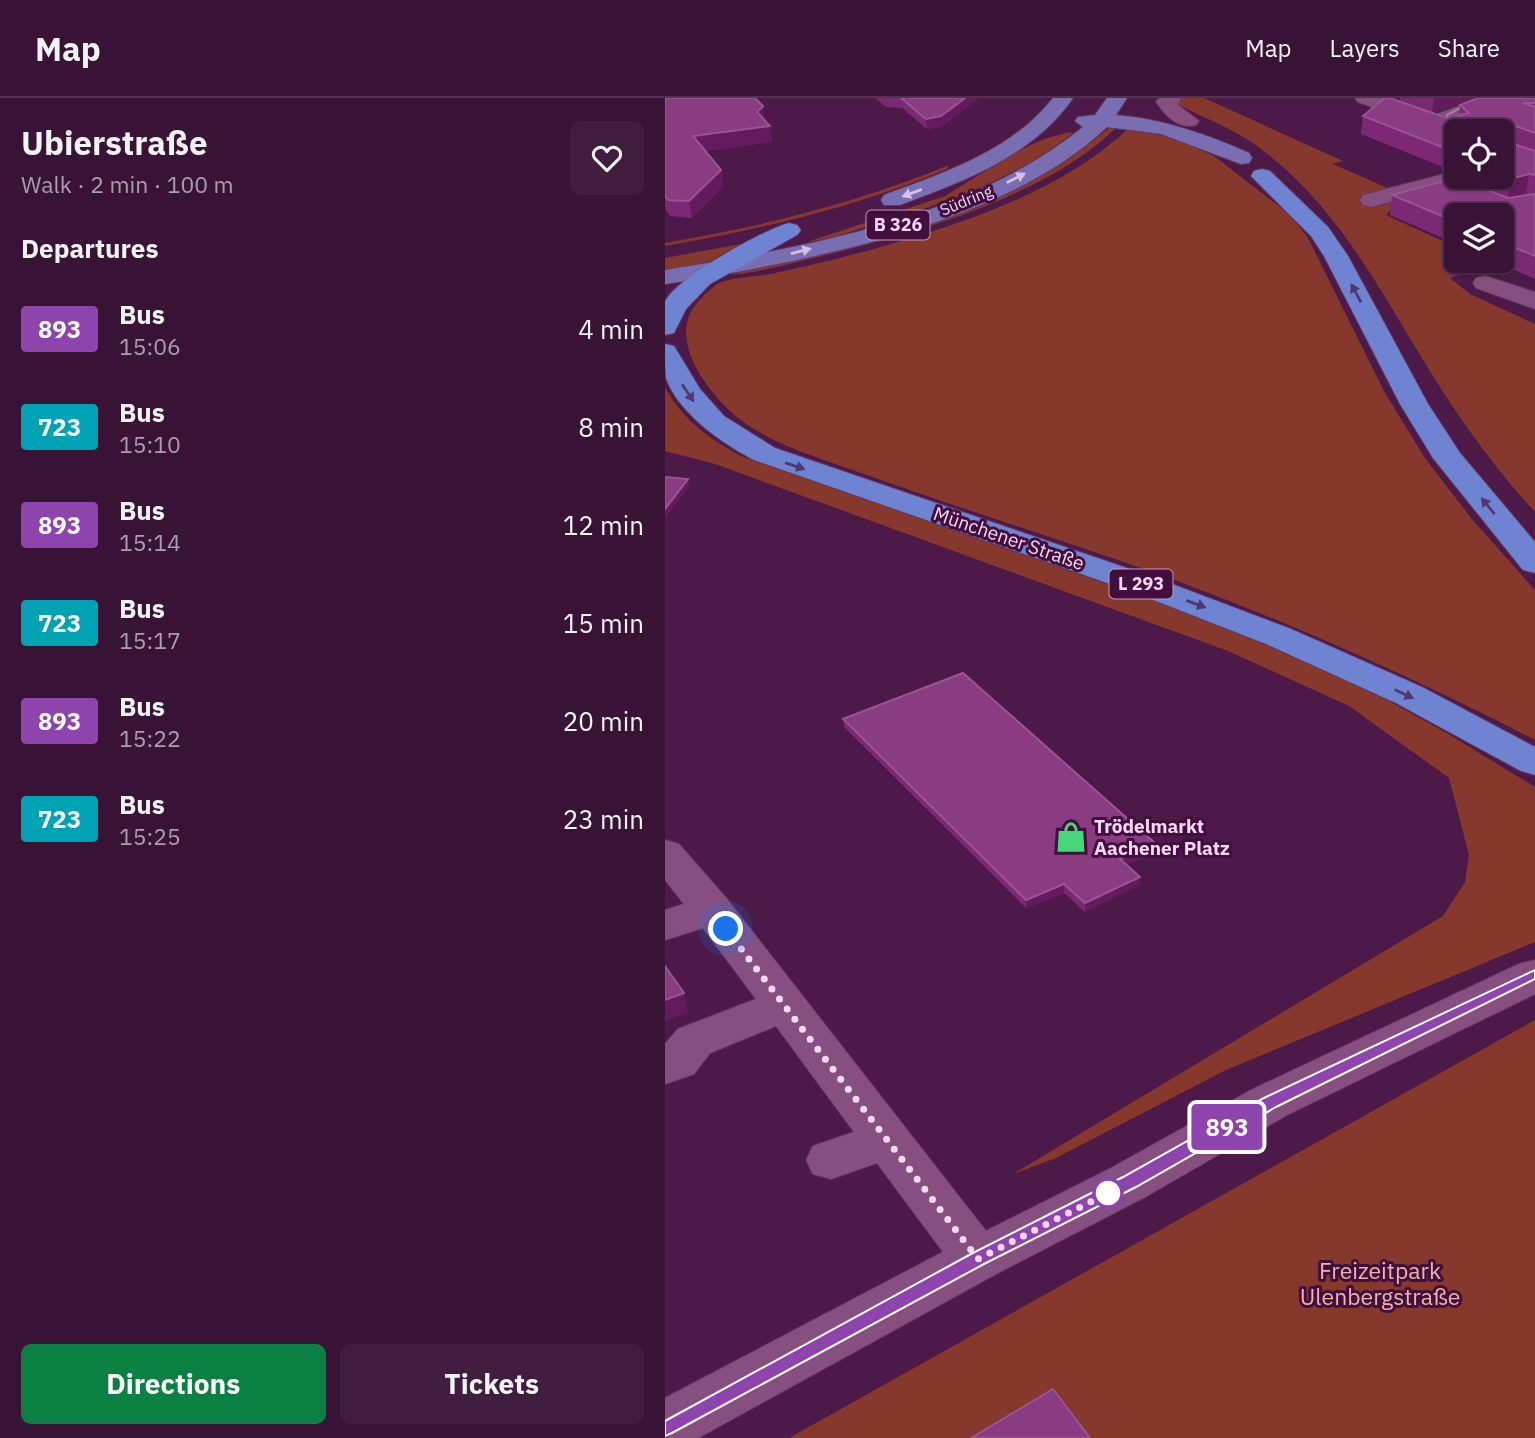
<!DOCTYPE html>
<meta charset="utf-8">
<style>
:root{--surface:#391336;--page:#401c3e;--text:#f1f3f6;--muted:#ab9ead;--line:#533251;--accent:#0b8043}
body{margin:0;font-family:"IBM Plex Sans",sans-serif;background:var(--page);color:var(--text);height:100vh;display:flex;flex-direction:column;font-size:26px;white-space:nowrap}
*{box-sizing:border-box;margin:0}
p{font-size:23px;color:var(--muted)}
.icon{flex:none;width:38px;height:38px;fill:none;stroke:currentColor;stroke-width:2;stroke-linecap:round;stroke-linejoin:round}
.map{position:relative;flex:1;overflow:hidden}
.panel{display:flex;flex-direction:column;background:var(--surface);width:665px}
.panel>*{flex:none}
.badge{padding:0 14px;border-radius:5px;font-size:24px;line-height:46px}
.controls{position:absolute;left:779px;top:21px;display:grid;gap:14px}
.controls a{display:grid;place-items:center;width:70px;height:70px;border-radius:10px;background:var(--surface);box-shadow:0 2px 5px #0004,0 0 0 2px var(--line);font-size:35px}
.you{position:absolute;width:35px;height:35px;margin:-18px;border:5px solid #fff;border-radius:50%;background:#1a73e8;box-shadow:0 0 0 10px #1a73e833}
.map>.badge{position:absolute;translate:-50% -50%;box-shadow:0 0 0 4px #fff}
h2{padding:0 21px;font-size:26px;line-height:63px}
.round{display:grid;place-items:center;flex:none;width:74px;height:74px;border-radius:10px;background:var(--page)}
.summary{display:flex;align-items:center;justify-content:space-between;height:119px;padding:0 21px}
h1{font-size:33px;font-weight:800;line-height:52px}
.primary-button{display:flex;gap:14px;margin-top:auto;padding:14px 21px}
.primary-button a{flex:1;height:80px;border-radius:10px;background:var(--accent);color:#fff;font-size:28px;font-weight:800;line-height:80px;text-align:center}
.primary-button a+a{background:var(--page);color:var(--text)}
ul{padding:0;list-style:none}
li{display:flex;align-items:center;gap:21px;height:98px;padding:0 21px}
li div{flex:1}
li b{display:block;font-size:26px}
li em{font-style:normal}
li .badge{min-width:77px;font-weight:700;text-align:center}
header{display:flex;align-items:center;gap:42px;box-sizing:border-box;height:98px;padding:0 35px;background:var(--surface);border-bottom:2px solid var(--line)}
header strong{font-size:33px}
nav{display:flex;gap:38px;margin-inline-start:auto;font-size:24px}
main{display:flex;flex:1;min-height:0}
.map>svg:first-child{display:block}
.green{fill:#85382b}
.lines{fill:none;stroke-linecap:round;stroke-linejoin:round}
.minor-casing{stroke:#643860;stroke-width:2}
.major-casing{stroke:#643860;stroke-width:2}
.highway-casing{stroke:#643860;stroke-width:2}
.minor{fill:#864f80;fill-rule:evenodd}
.major{fill:#786eb1;fill-rule:evenodd}
.highway{fill:#6e83d2;fill-rule:evenodd}
.tram{stroke:#a57ba0;stroke-width:2}
.wall{fill:#7b2975;fill-rule:evenodd}
.shaded-wall{fill:#631b5d}
.building{fill:#893c82;stroke:#9a5494;stroke-width:2}
.oneway{fill:#d8bee2}
.oneway2{fill:#513771}
.line{fill:#8e44ad;stroke:#fff;stroke-width:2}
.walk{stroke:#f8d8f3;stroke-width:7;stroke-dasharray:0 12.6}
.stop-dot{fill:#fff;stroke:#8e44ad;stroke-width:3.5}
.labels{text-anchor:middle;stroke-width:6;stroke-linejoin:round;paint-order:stroke}
.far-street-label{font-size:16px;fill:#f8d8f3;stroke:#410e3d}
.shield{fill:#410e3d;stroke:#c19bbc;stroke-width:2}
.shield-label{font-size:18px;font-weight:bold;fill:#f8d8f3}
.street-label{font-size:19px;fill:#f8d8f3;stroke:#410e3d}
.poi-label{font-size:19px;font-weight:bold;fill:#f8d8f3;stroke:#410e3d;text-anchor:start}
.near-park-label{font-size:23px;fill:#f0b4a8;stroke:#410e3d}
</style>
<header>
<strong>Map</strong>
<nav><a>Map</a><a>Layers</a><a>Share</a></nav>
</header>
<main>
<section class="panel">
<div class="summary"><div><h1>Ubierstraße</h1><p>Walk · 2 min · 100 m</p></div><a class="round"><svg class="icon" aria-label="heart" viewBox="0 0 24 24"><path d="M12 20l-8-8c-3-5 5-10 8-4 3-6 11-1 8 4z"/></svg></a></div>
<h2>Departures</h2>
<ul>
<li><span class="badge" style="background:#8e44ad;color:#fff">893</span><div><b>Bus</b><p>15:06</p></div><em>4 min</em></li>
<li><span class="badge" style="background:#00a3b4;color:#fff">723</span><div><b>Bus</b><p>15:10</p></div><em>8 min</em></li>
<li><span class="badge" style="background:#8e44ad;color:#fff">893</span><div><b>Bus</b><p>15:14</p></div><em>12 min</em></li>
<li><span class="badge" style="background:#00a3b4;color:#fff">723</span><div><b>Bus</b><p>15:17</p></div><em>15 min</em></li>
<li><span class="badge" style="background:#8e44ad;color:#fff">893</span><div><b>Bus</b><p>15:22</p></div><em>20 min</em></li>
<li><span class="badge" style="background:#00a3b4;color:#fff">723</span><div><b>Bus</b><p>15:25</p></div><em>23 min</em></li>
</ul>
<div class="primary-button"><a>Directions</a><a>Tickets</a></div>
</section>
<div class="map">
<svg width="870" height="1340" viewBox="0 0 870 1340">
<rect width="100%" height="100%" fill="#4c1948"/>
<g class="green">
<path d="M 515,0 L 539,0 L 678,63 L 668,66 L 727,92 L 735,101 L 721,117 L 791,149 L 791,163 L 822,163 L 830,166 L 785,180 L 805,196 L 870,226 L 870,414 C 822,362 782,303 746,242 C 703,170 661,98 592,48 C 567,30 539,20 512,6 Z"/>
<path d="M 444,30 L 451,30 C 379,100 245,137 149,160 C 122,166 93,175 65,177 L 344,93 L 407,59 Z"/>
<path d="M 463,31 L 509,40 L 549,58 L 623,115 L 642,138 L 720,295 L 760,360 L 806,420 L 870,492 L 870,642 C 732,571 591,509 444,459 C 362,431 280,405 199,376 C 156,360 108,348 72,319 C 43,295 1,241 32,205 C 37,199 47,189 54,185 C 68,179 89,179 105,176 C 138,169 172,161 205,152 C 294,127 394,95 463,31 Z"/>
<path d="M 404,34 L 408,35 C 349,82 276,107 204,128 C 184,134 163,142 142,144 L 280,98 L 351,54 L 379,41 Z"/>
<path d="M 284,67 L 282,71 C 192,109 97,131 0,148 L 0,145 C 98,128 192,105 284,67 Z"/>
<path d="M 86,144 L 38,167 L 0,173 L 0,160 Z"/>
<path d="M 0,289 C 18,322 43,340 76,358 L 559,527 L 713,597 L 780,634 L 870,689 L 870,844 L 561,972 L 391,1060 L 348,1076 L 778,818 L 800,784 L 804,757 L 784,680 L 684,608 L 563,553 L 50,366 L 0,353 Z"/>
<path d="M 870,922 L 870,1340 L 124,1340 Z"/>
</g>
<g class="lines">
<defs>
<g id="minor">
<path d="M 494,0 L 516,0 L 513,7 L 534,23 L 531,27 C 514,32 500,17 491,4 Z"/>
<path d="M 690,0 L 718,0 L 767,18 L 808,3 L 870,1 L 870,13 L 811,15 L 767,31 L 693,4 Z"/>
<path d="M 791,73 L 791,79 L 805,79 L 802,84 L 706,109 L 698,107 L 695,102 L 698,97 Z"/>
<path d="M 820,178 L 870,194 L 870,211 L 811,190 L 808,185 L 811,180 Z"/>
<path d="M 0,742 L 14,746 L 62,801 L 321,1133 L 446,1070 L 588,991 L 854,866 L 870,862 L 870,896 L 622,1017 L 482,1098 L 331,1176 L 33,1340 L 0,1340 L 0,1300 L 278,1154 L 212,1065 L 166,1081 L 148,1076 L 141,1062 L 148,1048 L 189,1034 L 111,928 L 45,955 L 29,976 L 0,986 L 0,946 L 13,931 L 91,901 L 38,830 L 0,842 L 0,812 L 19,806 L 0,782 Z"/>
</g>
<g id="major">
<path d="M 388,0 L 408,0 C 368,58 299,83 235,107 L 219,107 L 216,102 L 219,97 C 279,75 348,52 388,0 Z"/>
<path d="M 442,0 L 462,0 L 451,17 C 498,21 541,36 584,55 L 587,60 L 584,65 L 576,66 L 496,36 L 442,29 C 338,128 137,164 0,186 L 0,172 C 140,149 305,121 418,29 L 410,23 L 413,19 L 430,17 Z"/>
</g>
<g id="highway">
<path d="M 597,71 L 605,73 L 663,129 L 683,158 L 763,306 L 795,355 L 870,444 L 870,475 L 858,472 L 768,360 L 735,306 L 659,158 L 646,138 L 586,78 L 589,73 Z"/>
<path d="M 124,125 L 132,127 L 136,132 L 132,137 L 45,186 L 21,211 L 9,235 L 0,237 C 0,228 0,212 0,204 C 9,181 100,131 124,125 Z"/>
<path d="M 0,246 L 9,248 L 35,291 L 59,318 L 110,350 L 491,480 L 626,531 L 757,589 L 870,649 L 870,677 L 856,673 L 731,605 L 601,546 L 468,494 L 89,362 C 58,346 13,315 1,280 C 0,270 0,256 0,246 Z"/>
</g>
</defs>
<use href="#minor" class="minor-casing"/>
<use href="#major" class="major-casing"/>
<use href="#highway" class="highway-casing"/>
<use href="#minor" class="minor"/>
<use href="#major" class="major"/>
<use href="#highway" class="highway"/>
<path class="tram" d="M 791,34 L 781,25 L 782,17 L 795,10 L 814,6"/>
</g>
<g class="wall">
<path d="M 0,0 L 99,22 L 105,28 L 107,44 L 40,53 L 56,72 L 58,88 L 27,120 L 5,118 L 0,111 Z"/>
<path d="M 210,0 L 314,0 L 276,29 L 262,31 L 237,10 L 221,9 Z"/>
<path d="M 735,0 L 870,0 L 870,181 L 829,163 L 836,163 L 836,117 L 791,117 L 791,146 L 725,117 L 727,97 L 820,91 L 821,86 L 807,81 L 806,79 L 836,79 L 836,33 L 791,33 L 791,71 L 785,72 L 696,36 L 698,18 L 735,4 ZM 808,0 L 812,0 L 795,7 L 794,19 L 790,23 L 768,15 Z"/>
<path d="M 178,621 L 490,745 L 490,754 L 461,767 L 475,787 L 420,814 L 399,795 L 361,810 L 179,629 Z"/>
</g>
<g class="shaded-wall">
<path d="M 300,0 L 314,0 L 276,29 L 262,31 L 261,21 Z"/>
<path d="M 769,0 L 808,0 L 767,15 Z"/>
<path d="M 98,8 L 100,23 L 92,14 Z"/>
<path d="M 839,24 L 836,43 L 836,27 Z"/>
<path d="M 105,28 L 107,44 L 30,54 L 28,38 Z"/>
<path d="M 791,52 L 791,71 L 785,72 L 787,53 Z"/>
<path d="M 56,72 L 58,88 L 27,120 L 24,103 Z"/>
<path d="M 864,76 L 861,95 L 843,100 L 846,81 Z"/>
<path d="M 23,381 L 24,388 L 0,421 L 0,411 Z"/>
<path d="M 490,745 L 490,754 L 455,770 L 455,761 Z"/>
<path d="M 475,779 L 475,787 L 420,814 L 420,805 Z"/>
<path d="M 399,786 L 399,795 L 361,810 L 361,802 Z"/>
<path d="M 19,895 L 23,915 L 0,923 L 0,902 Z"/>
</g>
<g class="building">
<path d="M 0,0 L 90,0 L 98,8 L 92,14 L 105,28 L 28,38 L 56,72 L 24,103 L 3,102 L 0,98 Z"/>
<path d="M 236,0 L 300,0 L 276,18 L 261,21 Z"/>
<path d="M 720,0 L 725,0 L 790,23 L 795,17 L 804,15 L 795,7 L 813,0 L 870,0 L 870,5 L 858,5 L 870,9 L 870,35 L 839,24 L 836,27 L 836,33 L 791,33 L 791,52 L 787,53 L 698,18 Z"/>
<path d="M 836,42 L 870,53 L 870,77 L 864,76 L 846,81 L 836,77 Z"/>
<path d="M 791,80 L 843,100 L 870,96 L 870,158 L 836,144 L 836,117 L 791,117 L 791,124 L 727,97 Z"/>
<path d="M 0,379 L 23,381 L 0,411 Z"/>
<path d="M 298,575 L 490,745 L 455,761 L 475,779 L 420,805 L 399,786 L 361,802 L 178,621 Z"/>
<path d="M 0,868 L 19,895 L 0,902 Z"/>
<path d="M 388,1291 L 425,1340 L 306,1340 Z"/>
</g>
<defs><path id="oneway-solid" d="M-6-.8H1V-3.2L6.5 0L1 3.2V.8H-6Z" transform="scale(1.75)"/></defs>
<g class="oneway">
<use href="#oneway-solid" transform="translate(351 80) rotate(-27)"/>
<use href="#oneway-solid" transform="translate(247 95) rotate(160)"/>
<use href="#oneway-solid" transform="translate(136 153) rotate(-14)"/>
</g>
<g class="oneway2">
<use href="#oneway-solid" transform="translate(691 195) rotate(-118)"/>
<use href="#oneway-solid" transform="translate(23 295) rotate(56)"/>
<use href="#oneway-solid" transform="translate(130 368) rotate(19)"/>
<use href="#oneway-solid" transform="translate(823 408) rotate(-129)"/>
<use href="#oneway-solid" transform="translate(531 506) rotate(20)"/>
<use href="#oneway-solid" transform="translate(739 596) rotate(25)"/>
</g>
<path class="line" d="M 870,872 L 870,881 L 611,1009 L 471,1089 L 319,1166 L 7,1335 L 0,1338 L 0,1323 L 306,1156 L 458,1079 L 599,1000 Z"/>
<g class="lines">
<path class="walk" d="M 61,831 L 313,1161 L 443,1095"/>
</g>
<defs>
<symbol id="shop-bare" viewBox="-9 -9 18 18"><path d="M-5-2.5h2.3a2.7 3.5 0 0 1 5.4 0H5L5.5 6h-11ZM-1.5-2.5h3a1.5 2.3 0 0 0-3 0Z" fill="#46d779" stroke="#410e3d" stroke-width="2.5" paint-order="stroke"/></symbol>
</defs>
<g fill-rule="evenodd">
<use href="#shop-bare" x="384" y="717" width="44" height="44"/>
</g>
<circle class="stop-dot" cx="443" cy="1095" r="14"/>
<g class="labels">
<g class="far-street-label">
<text transform="translate(301 102) rotate(-22)" y="6">Südring</text>
</g>
<g class="shield">
<rect x="201.5" y="112.5" width="63" height="29" rx="5"/>
<rect x="444.5" y="471.5" width="63" height="29" rx="5"/>
</g>
<g class="shield-label">
<text x="233" y="133">B 326</text>
<text x="476" y="492">L 293</text>
</g>
<g class="street-label">
<text transform="translate(344 440) rotate(19)" y="7">Münchener Straße</text>
</g>
<g class="poi-label">
<text x="429" y="735">Trödelmarkt<tspan x="429" dy="22">Aachener Platz</tspan></text>
</g>
<g class="near-park-label">
<text x="715" y="1181">Freizeitpark<tspan x="715" dy="26">Ulenbergstraße</tspan></text>
</g>
</g>
</svg>
<div class="controls">
<a><svg class="icon" aria-label="locate" viewBox="0 0 24 24"><circle cx="12" cy="12" r="6"/><path d="M12 2v4M12 18v4M2 12h4M18 12h4"/></svg></a>
<a><svg class="icon" aria-label="layers" viewBox="0 0 24 24"><path d="M12 4l9 5-9 5-9-5zM3 14l9 5 9-5"/></svg></a>
</div>
<div class="you" style="left:61px;top:831px"></div>
<b class="badge" style="left:562px;top:1029px;background:#8e44ad;color:#fff">893</b>
</div>
</main>
